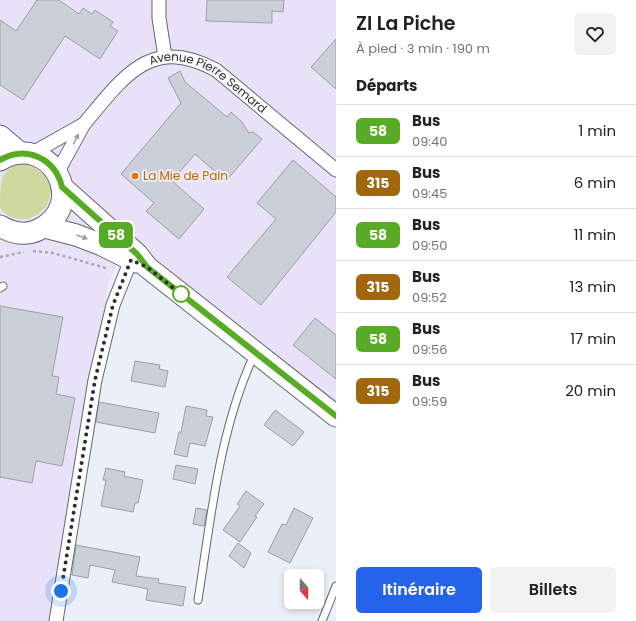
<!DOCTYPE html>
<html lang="fr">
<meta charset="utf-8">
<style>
:root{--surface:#fff;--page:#f2f2f2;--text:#202124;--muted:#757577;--line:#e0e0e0;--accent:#2563eb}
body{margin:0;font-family:Poppins,sans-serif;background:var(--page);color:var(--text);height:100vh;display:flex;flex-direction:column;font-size:15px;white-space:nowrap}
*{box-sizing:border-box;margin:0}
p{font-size:13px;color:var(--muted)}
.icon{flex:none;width:22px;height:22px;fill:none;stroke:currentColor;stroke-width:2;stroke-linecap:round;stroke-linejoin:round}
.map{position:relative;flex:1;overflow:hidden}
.drawer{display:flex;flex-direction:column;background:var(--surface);width:300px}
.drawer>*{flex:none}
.badge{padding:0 8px;border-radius:6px;font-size:14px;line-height:26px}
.needle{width:26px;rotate:160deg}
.tools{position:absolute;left:284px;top:569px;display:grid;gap:8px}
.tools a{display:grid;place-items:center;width:40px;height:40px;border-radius:6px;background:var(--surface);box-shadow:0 2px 6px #0003;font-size:20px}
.you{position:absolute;width:20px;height:20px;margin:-10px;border:3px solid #fff;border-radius:50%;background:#1a73e8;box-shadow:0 0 0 6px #1a73e833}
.map>.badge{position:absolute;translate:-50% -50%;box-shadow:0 0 0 2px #fff}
h2{padding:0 20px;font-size:15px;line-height:36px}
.round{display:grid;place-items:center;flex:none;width:42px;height:42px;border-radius:6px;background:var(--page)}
.head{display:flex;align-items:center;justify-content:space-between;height:68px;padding:0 20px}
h1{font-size:19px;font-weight:600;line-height:30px}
.button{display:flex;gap:8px;margin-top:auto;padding:8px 20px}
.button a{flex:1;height:46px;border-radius:6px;background:var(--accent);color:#fff;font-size:16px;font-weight:600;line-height:46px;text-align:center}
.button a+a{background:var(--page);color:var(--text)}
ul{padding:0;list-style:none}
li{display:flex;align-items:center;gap:12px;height:52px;padding:0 20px;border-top:1px solid var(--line)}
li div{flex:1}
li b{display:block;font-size:15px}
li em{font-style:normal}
li .badge{min-width:44px;font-weight:700;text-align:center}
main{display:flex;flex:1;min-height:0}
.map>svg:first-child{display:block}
.commercial{fill:#e8e1f7}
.green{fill:#ced9a0}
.building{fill:#cbd0d8;stroke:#9b9fa6}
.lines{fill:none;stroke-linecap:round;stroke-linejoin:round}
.lane-casing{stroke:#63676e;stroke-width:9}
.street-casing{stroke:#63676e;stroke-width:15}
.primary-casing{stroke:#63676e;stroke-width:23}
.path{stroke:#a7aab1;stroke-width:2.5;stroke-dasharray:3 3;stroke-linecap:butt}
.lane{stroke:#fff;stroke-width:7}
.street{stroke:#fff;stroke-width:13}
.primary{stroke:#fff;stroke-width:21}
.oneway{fill:#a0a0a2}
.line-casing{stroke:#fff;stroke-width:9}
.line{stroke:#58ac25;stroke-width:6}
.walk{stroke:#2b2d30;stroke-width:4;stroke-dasharray:0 7.2}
.food-dot{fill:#e8710a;stroke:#ebeff7;stroke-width:1.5}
.stop-dot{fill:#fff;stroke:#58ac25;stroke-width:2}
.labels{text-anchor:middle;stroke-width:3.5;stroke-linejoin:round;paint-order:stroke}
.street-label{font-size:12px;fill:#2b2d30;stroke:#ebeff7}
.food-label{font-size:12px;fill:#c56008;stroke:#ebeff7;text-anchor:start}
</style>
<main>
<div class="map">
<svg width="336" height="621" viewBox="0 0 336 621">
<rect width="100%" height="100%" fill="#ebeff7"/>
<path class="commercial" d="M 0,0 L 336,0 L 336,403 L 130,239 L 109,281 L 54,621 L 0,621 Z"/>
<path class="green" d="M 28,164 C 79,188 30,243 0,208 C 0,181 0,165 28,164 Z"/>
<g class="building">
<path d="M 37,0 L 59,0 L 79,14 L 83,8 L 92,14 L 95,10 L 113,22 L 110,26 L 118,31 L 100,59 L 65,36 L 23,100 L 0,85 L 0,20 L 16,31 Z"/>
<path d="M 207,0 L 284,0 L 283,12 L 272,11 L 272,23 L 206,21 Z"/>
<path d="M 336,39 L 336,89 L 311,67 Z"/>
<path d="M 180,71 L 185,82 L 227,117 L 231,112 L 242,122 L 249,133 L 253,132 L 262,139 L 226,181 L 195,154 L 172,181 L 204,209 L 179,239 L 146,211 L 154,203 L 121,174 L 181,103 L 168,78 Z"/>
<path d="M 293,160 L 336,197 L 336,212 L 261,305 L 227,277 L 276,219 L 257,203 Z"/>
<path d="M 0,306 L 63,317 L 52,376 L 59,377 L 56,394 L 75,398 L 62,466 L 36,461 L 32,483 L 0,477 Z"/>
<path d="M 315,318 L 336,335 L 336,379 L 293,345 Z"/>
<path d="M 135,361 L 160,365 L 159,369 L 168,371 L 165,387 L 131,381 Z"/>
<path d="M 99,402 L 159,413 L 155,433 L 96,422 Z"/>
<path d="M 186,406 L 207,410 L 206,416 L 213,417 L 205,446 L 190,443 L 187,457 L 174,454 L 179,432 L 181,432 Z"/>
<path d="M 275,410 L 304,432 L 293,446 L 264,425 Z"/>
<path d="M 176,465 L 198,469 L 195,484 L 173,479 Z"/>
<path d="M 106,468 L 125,472 L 124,476 L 143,480 L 138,503 L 135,503 L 133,512 L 101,506 L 106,480 L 103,480 Z"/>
<path d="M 246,491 L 264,504 L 255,516 L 257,517 L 240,542 L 223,530 L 240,506 L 237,504 Z"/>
<path d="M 196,508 L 207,510 L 204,526 L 193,524 Z"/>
<path d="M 294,508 L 313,518 L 290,563 L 268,552 L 282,524 L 286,525 Z"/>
<path d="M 238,543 L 251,553 L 244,568 L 229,556 Z"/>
<path d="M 76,545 L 140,557 L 136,576 L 159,579 L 158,583 L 186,587 L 183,606 L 146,600 L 148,589 L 112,582 L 115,570 L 90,565 L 88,578 L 72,575 Z"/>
</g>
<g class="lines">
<defs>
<g id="lane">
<path d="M 0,288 L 3,286"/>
<path d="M 198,600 C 211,518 219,431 254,355"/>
<path d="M 322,621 L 336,586"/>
</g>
<g id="street">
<path d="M 159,0 L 159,18 L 165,57"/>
<path id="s1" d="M 84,124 C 123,78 150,34 216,70 L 336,170"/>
<path d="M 31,154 L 84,124 L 57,173"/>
<path d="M 56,621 L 95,380 L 113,305 L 131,260"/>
</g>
<g id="primary">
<path d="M 0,136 L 20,153"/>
<path d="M 0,160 C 51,130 90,206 38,230 C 25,236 12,233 0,226"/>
<path d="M 62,187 L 137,254 L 147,267 L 336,416"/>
<path d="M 45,227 L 76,235 L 102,245 L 136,262"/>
</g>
</defs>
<use href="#lane" class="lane-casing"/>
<use href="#street" class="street-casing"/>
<use href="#primary" class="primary-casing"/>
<g class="path">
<path d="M 33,251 L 53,253 L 106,268"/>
<path d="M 0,257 L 24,252"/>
</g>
<use href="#lane" class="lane"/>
<use href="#street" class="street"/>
<use href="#primary" class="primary"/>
</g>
<defs><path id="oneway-solid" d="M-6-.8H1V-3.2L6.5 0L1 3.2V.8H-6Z"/></defs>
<g class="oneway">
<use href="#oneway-solid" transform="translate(76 139) rotate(-63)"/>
<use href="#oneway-solid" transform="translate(82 237) rotate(20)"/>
</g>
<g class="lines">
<defs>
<path id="line" d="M 0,160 C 26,145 55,158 62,187 L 137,254 L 147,267 L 336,416"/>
</defs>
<use href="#line" class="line-casing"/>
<use href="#line" class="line"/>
<path class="walk" d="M 61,591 L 95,380 L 113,305 L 131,260 L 147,267 L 181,294"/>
</g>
<circle class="food-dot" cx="135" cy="176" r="4"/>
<circle class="stop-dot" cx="181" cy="294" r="8"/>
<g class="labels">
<g class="street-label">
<text dy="4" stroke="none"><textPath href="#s1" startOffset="158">Avenue Pierre Semard</textPath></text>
</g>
<g class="food-label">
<text x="143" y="180">La Mie de Pain</text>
</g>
</g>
</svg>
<div class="tools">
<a><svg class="needle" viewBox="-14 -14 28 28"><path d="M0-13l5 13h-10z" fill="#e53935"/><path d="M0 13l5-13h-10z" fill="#757577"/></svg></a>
</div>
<div class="you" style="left:61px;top:591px"></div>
<b class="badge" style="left:116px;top:235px;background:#58ac25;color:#fff">58</b>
</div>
<section class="drawer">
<div class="head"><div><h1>ZI La Piche</h1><p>À pied · 3 min · 190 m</p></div><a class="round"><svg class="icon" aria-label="heart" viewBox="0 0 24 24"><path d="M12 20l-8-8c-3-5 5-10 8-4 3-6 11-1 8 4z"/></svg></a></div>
<h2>Départs</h2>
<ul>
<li><span class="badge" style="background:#58ac25;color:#fff">58</span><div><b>Bus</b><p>09:40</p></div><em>1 min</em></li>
<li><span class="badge" style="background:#a0670f;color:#fff">315</span><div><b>Bus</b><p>09:45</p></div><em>6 min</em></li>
<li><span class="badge" style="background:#58ac25;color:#fff">58</span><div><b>Bus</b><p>09:50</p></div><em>11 min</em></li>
<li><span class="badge" style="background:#a0670f;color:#fff">315</span><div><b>Bus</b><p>09:52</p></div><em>13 min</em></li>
<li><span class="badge" style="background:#58ac25;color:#fff">58</span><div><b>Bus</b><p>09:56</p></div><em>17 min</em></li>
<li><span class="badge" style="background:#a0670f;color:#fff">315</span><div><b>Bus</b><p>09:59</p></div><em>20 min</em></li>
</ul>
<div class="button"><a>Itinéraire</a><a>Billets</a></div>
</section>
</main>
